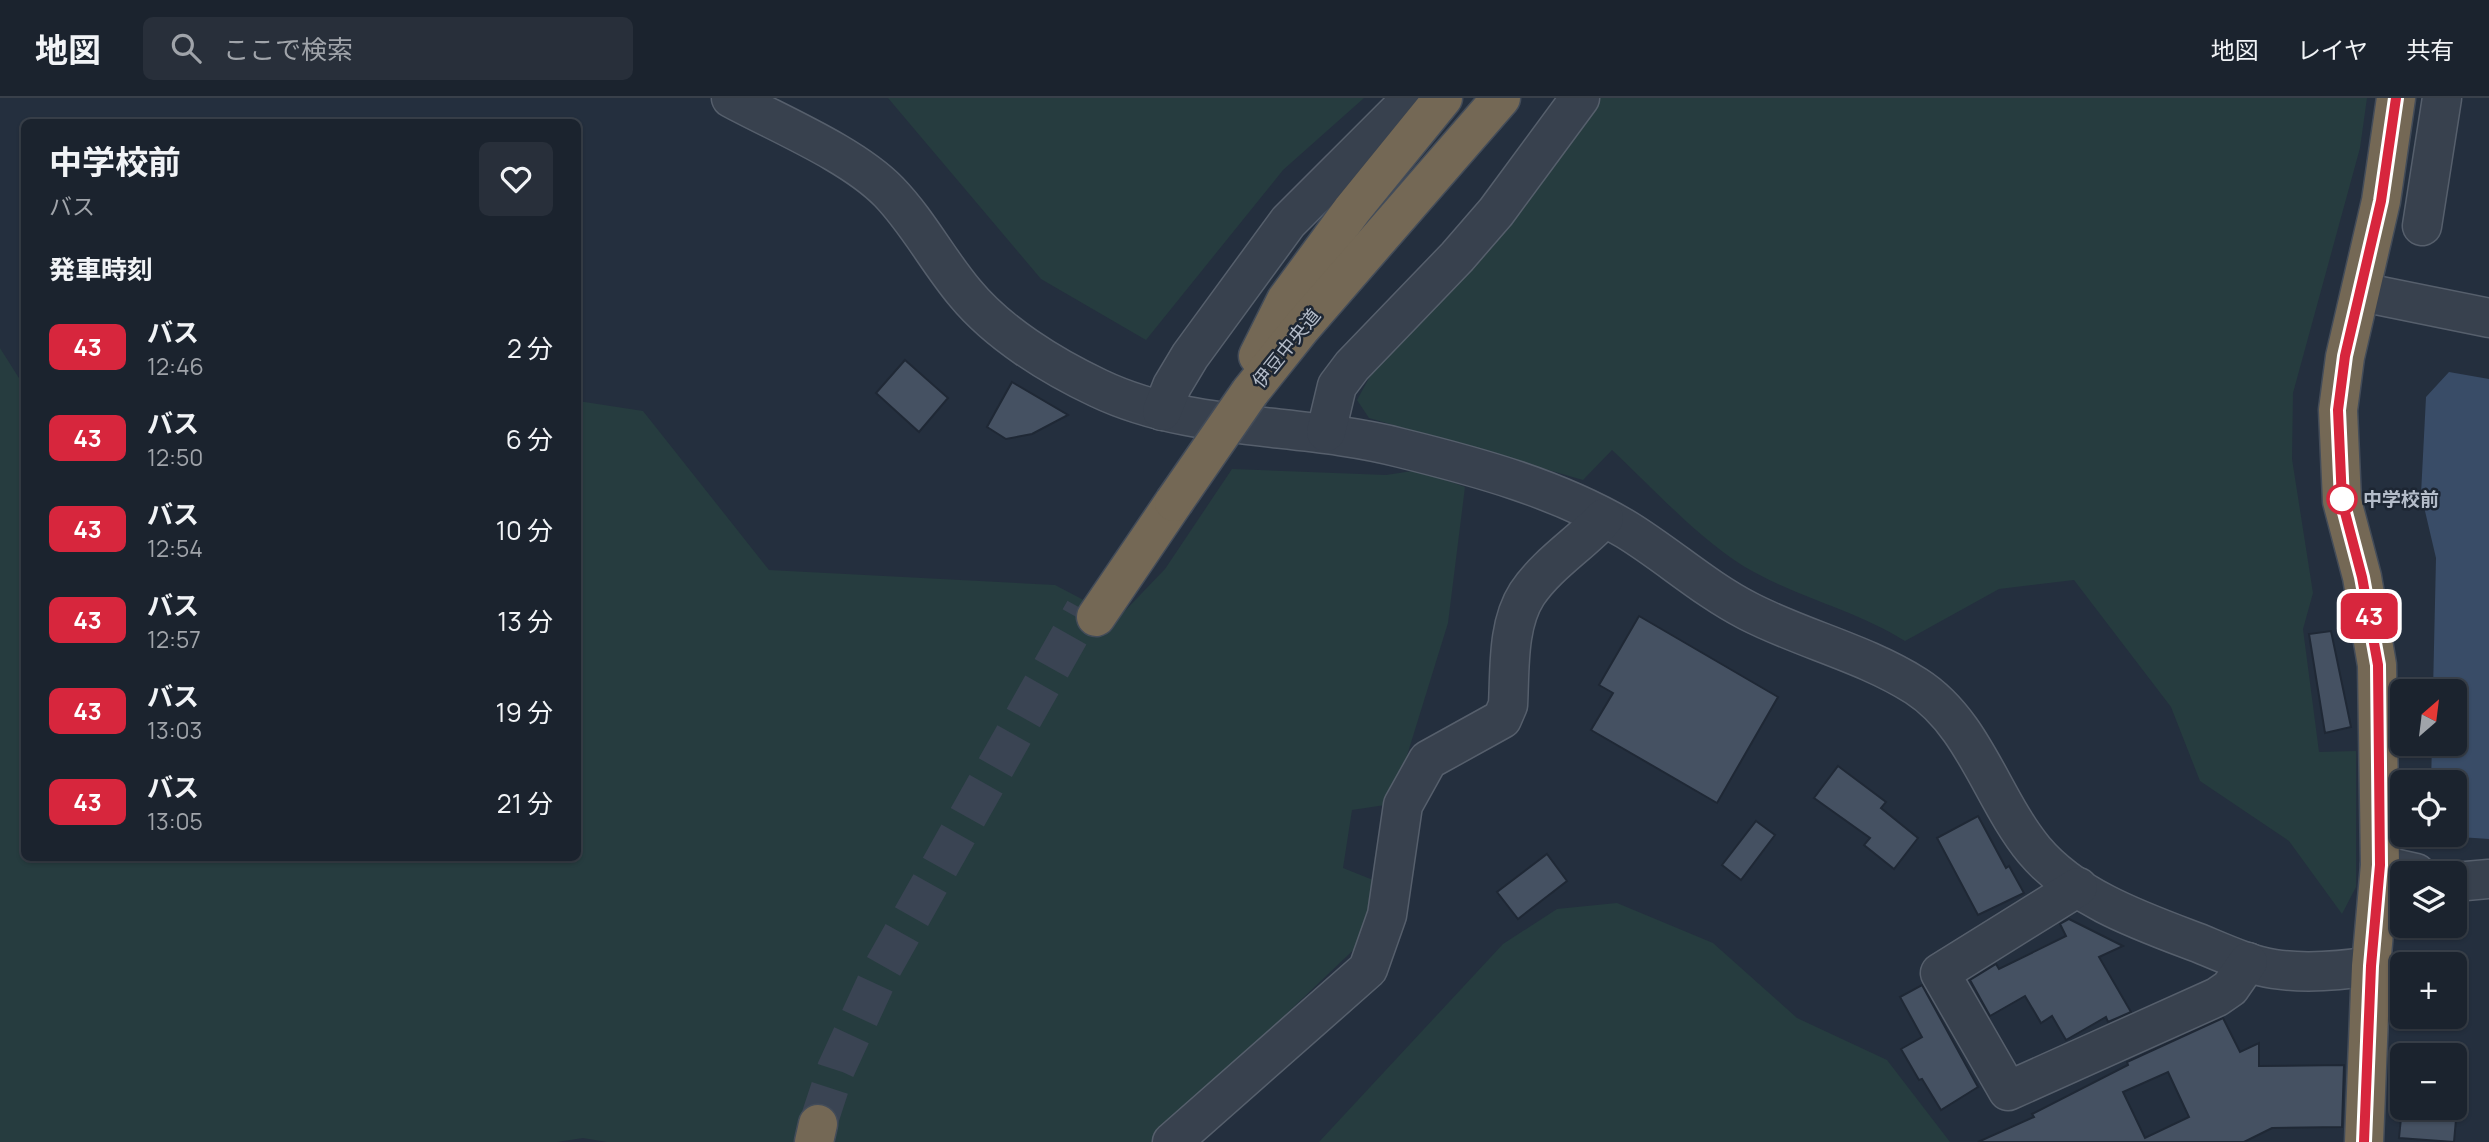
<!DOCTYPE html>
<html lang="ja">
<meta charset="utf-8">
<style>
:root{--surface:#1b232e;--page:#282f3a;--text:#f1f3f6;--muted:#a0a4aa;--line:#39404a}
body{margin:0;font-family:Manrope,"Noto Sans JP",sans-serif;background:var(--page);color:var(--text);height:100vh;display:flex;flex-direction:column;font-size:26px;white-space:nowrap}
*{box-sizing:border-box;margin:0}
p{font-size:23px;color:var(--muted)}
.icon{flex:none;width:38px;height:38px;fill:none;stroke:currentColor;stroke-width:2;stroke-linecap:round;stroke-linejoin:round}
.map{position:relative;flex:1;overflow:hidden}
.details{position:absolute;left:21px;top:21px;width:560px;height:742px;display:flex;flex-direction:column;background:var(--surface);border-radius:10px;box-shadow:0 2px 5px #0004,0 0 0 2px var(--line)}
.details>*{flex:none}
.badge{padding:0 14px;border-radius:10px;font-size:24px;line-height:46px}
.needle{width:46px;rotate:28deg}
.buttons{position:absolute;left:2390px;top:581px;display:grid;gap:14px}
.buttons a{display:grid;place-items:center;width:77px;height:77px;border-radius:10px;background:var(--surface);box-shadow:0 2px 5px #0004,0 0 0 2px var(--line);font-size:35px}
.map>.badge{position:absolute;translate:-50% -50%;box-shadow:0 0 0 4px #fff}
h2{padding:0 28px;font-size:26px;line-height:63px}
.round{display:grid;place-items:center;flex:none;width:74px;height:74px;border-radius:10px;background:var(--page)}
.head{display:flex;align-items:center;justify-content:space-between;height:119px;padding:0 28px}
h1{font-size:33px;font-weight:700;line-height:52px}
ul{padding:0;list-style:none}
li{display:flex;align-items:center;gap:21px;height:91px;padding:0 28px}
li div{flex:1}
li b{display:block;font-size:26px}
li em{font-style:normal}
li .badge{min-width:77px;font-weight:700;text-align:center}
header{display:flex;align-items:center;gap:42px;box-sizing:border-box;height:98px;padding:0 35px;background:var(--surface);border-bottom:2px solid var(--line)}
header strong{font-size:33px}
nav{display:flex;gap:38px;margin-inline-start:auto;font-size:24px}
.search{width:490px;height:63px;background:var(--page);display:flex;align-items:center;gap:18px;box-sizing:border-box;padding:0 24px;border-radius:10px;color:var(--muted);font-size:26px}
.map>svg:first-child{display:block}
.green{fill:#263c3f}
.water{fill:#394c67}
.building{fill:#455162;stroke:#1f2835;stroke-width:2;fill-rule:evenodd}
.lines{fill:none;stroke-linecap:round;stroke-linejoin:round}
.highway-tunnel{stroke:#3a4453;stroke-width:38;stroke-dasharray:38 19;stroke-linecap:butt}
.minor-casing{stroke:#565f6c;stroke-width:41}
.highway-casing{stroke:#434c59;stroke-width:41}
.minor{stroke:#38414e;stroke-width:38}
.highway{stroke:#746855;stroke-width:38}
.highway-bridge-casing{stroke:#434c59;stroke-width:41;stroke-linecap:butt}
.highway-bridge{stroke:#746855;stroke-width:38}
.line-casing{stroke:#fff;stroke-width:16}
.line{stroke:#d7263d;stroke-width:10}
.stop-dot{fill:#fff;stroke:#d7263d;stroke-width:3.5}
.labels{text-anchor:middle;stroke-width:5;stroke-linejoin:round;paint-order:stroke}
.street-label{font-size:19px;fill:#b4bcc9;stroke:#1d2633}
.stop-label{font-size:19px;font-weight:bold;fill:#b4bcc9;stroke:#1d2633;text-anchor:start}
</style>
<header>
<strong>地図</strong>
<div class="search"><svg class="icon" aria-label="search" viewBox="0 0 24 24"><circle cx="10" cy="10" r="6"/><path d="M15 15l6 6"/></svg>ここで検索</div>
<nav><a>地図</a><a>レイヤ</a><a>共有</a></nav>
</header>
<div class="map">
<svg width="2489" height="1044" viewBox="0 0 2489 1044">
<rect width="100%" height="100%" fill="#242f3e"/>
<g class="green">
<path d="M 888,0 L 1364,0 L 1283,72 L 1146,242 L 1041,181 Z"/>
<path d="M 1600,0 L 2367,0 L 2360,50 L 2293,295 L 2292,361 L 2313,495 L 2303,531 L 2319,654 L 2356,653 L 2356,789 L 2342,816 L 2289,743 L 2200,683 L 2171,609 L 2074,482 L 1999,491 L 1905,543 C 1857,513 1803,501 1754,474 C 1705,448 1653,390 1612,352 L 1583,382 L 1369,320 L 1357,302 L 1374,271 L 1539,84 Z"/>
<path d="M 0,250 L 24,288 L 24,760 L 578,760 L 578,303 L 643,313 L 769,472 L 1055,487 L 1118,520 L 1165,471 L 1232,371 L 1386,377 L 1419,372 L 1465,389 L 1448,525 L 1392,706 L 1352,712 L 1343,770 L 1373,782 L 1368,838 L 1152,1044 L 607,1044 L 583,1040 L 557,1044 L 0,1044 Z"/>
<path d="M 1617,805 L 1713,845 L 1797,920 L 1887,962 L 1950,1044 L 1319,1044 L 1503,846 L 1557,811 Z"/>
</g>
<path class="water" d="M 2449,274 L 2489,281 L 2489,741 L 2430,737 L 2455,737 L 2455,684 L 2431,684 L 2432,646 L 2455,646 L 2455,593 L 2433,593 L 2436,460 L 2421,396 L 2426,299 Z"/>
<g class="building">
<path d="M 905,262 L 948,300 L 919,334 L 876,295 Z"/>
<path d="M 1012,284 L 1068,317 L 1032,336 L 1006,341 L 987,329 Z"/>
<path d="M 1639,518 L 1778,599 L 1717,705 L 1591,632 L 1613,595 L 1599,587 Z"/>
<path d="M 2331,533 L 2351,629 L 2325,635 L 2309,536 Z"/>
<path d="M 1838,668 L 1886,704 L 1881,710 L 1918,740 L 1894,771 L 1864,747 L 1870,740 L 1814,700 Z"/>
<path d="M 1978,718 L 2006,770 L 2009,768 L 2024,795 L 1978,817 L 1937,740 Z"/>
<path d="M 1756,723 L 1775,737 L 1741,782 L 1722,767 Z"/>
<path d="M 1547,756 L 1567,783 L 1518,821 L 1497,794 Z"/>
<path d="M 2069,821 L 2123,848 L 2099,859 L 2131,914 L 2108,924 L 2106,919 L 2066,942 L 2052,918 L 2041,925 L 2025,898 L 1990,918 L 1970,882 L 1996,866 L 1999,871 L 2066,838 L 2060,826 Z"/>
<path d="M 1922,887 L 1978,989 L 1941,1012 L 1922,981 L 1919,982 L 1901,951 L 1922,939 L 1900,899 Z"/>
<path d="M 2223,920 L 2240,954 L 2259,945 L 2259,968 L 2344,967 L 2342,1029 L 2272,1030 L 2244,1044 L 1978,1044 L 2034,1019 L 2032,1016 L 2128,967 L 2127,964 ZM 2168,974 L 2189,1019 L 2145,1040 L 2123,994 Z"/>
<path d="M 2402,1010 L 2457,1010 L 2454,1044 L 2399,1040 Z"/>
</g>
<g class="lines">
<path class="highway-tunnel" d="M 818,1026 L 836,971 L 882,871 L 1084,512"/>
<defs>
<g id="minor">
<path d="M 731,0 C 779,26 852,56 889,94 C 918,124 938,163 965,195 C 998,235 1051,268 1098,290 C 1192,335 1301,324 1401,350 C 1478,369 1559,391 1627,432 C 1669,458 1705,491 1748,513 C 1802,541 1864,555 1916,588 C 1974,625 1992,701 2034,752 C 2075,801 2143,824 2201,846 C 2225,856 2249,867 2274,871 C 2307,876 2339,873 2371,868"/>
<path d="M 2422,128 L 2442,0"/>
<path d="M 2361,194 L 2489,220"/>
<path d="M 1162,313 L 1172,288 L 1190,258 L 1288,124 L 1412,0"/>
<path d="M 1326,334 L 1337,288 L 1352,268 L 1457,159 L 1496,114 L 1580,0"/>
<path d="M 2380,767 L 2416,775"/>
<path d="M 2455,784 L 2489,781"/>
<path d="M 2078,789 L 1940,875 L 2008,993 L 2217,899 L 2230,890 L 2248,864"/>
<path d="M 1172,1044 L 1368,871 L 1387,817 L 1403,707 L 1428,662 L 1502,621 L 1508,607 C 1510,572 1507,527 1527,496 C 1547,466 1580,446 1604,420"/>
</g>
<g id="highway">
<path d="M 1258,258 L 1286,202 L 1352,112 L 1443,0"/>
<path d="M 1250,294 L 1302,229 L 1501,0"/>
<path d="M 1096,519 L 1174,404"/>
<path d="M 814,1044 L 818,1026"/>
<path d="M 2364,1044 L 2371,868 L 2380,767 L 2377,567 L 2362,479 L 2342,403 L 2338,312 L 2345,259 L 2381,103 L 2396,0"/>
</g>
</defs>
<use href="#minor" class="minor-casing"/>
<use href="#highway" class="highway-casing"/>
<use href="#minor" class="minor"/>
<use href="#highway" class="highway"/>
<defs>
<path id="highway-bridge" d="M 1174,404 L 1250,294"/>
</defs>
<use href="#highway-bridge" class="highway-bridge-casing"/>
<use href="#highway-bridge" class="highway-bridge"/>
</g>
<g class="lines">
<defs>
<path id="line" d="M 2364,1044 L 2371,868 L 2380,767 L 2378,567 L 2362,479 L 2342,403 L 2338,312 L 2345,258 L 2381,103 L 2396,0"/>
</defs>
<use href="#line" class="line-casing"/>
<use href="#line" class="line"/>
</g>
<circle class="stop-dot" cx="2342" cy="401" r="14"/>
<g class="labels">
<g class="street-label">
<text transform="translate(1286 250) rotate(-51)" y="7">伊豆中央道</text>
</g>
<g class="stop-label">
<text x="2363" y="408">中学校前</text>
</g>
</g>
</svg>
<div class="buttons">
<a><svg class="needle" viewBox="-14 -14 28 28"><path d="M0-13l5 13h-10z" fill="#e53935"/><path d="M0 13l5-13h-10z" fill="#a0a4aa"/></svg></a>
<a><svg class="icon" aria-label="locate" viewBox="0 0 24 24"><circle cx="12" cy="12" r="6"/><path d="M12 2v4M12 18v4M2 12h4M18 12h4"/></svg></a>
<a><svg class="icon" aria-label="layers" viewBox="0 0 24 24"><path d="M12 4l9 5-9 5-9-5zM3 14l9 5 9-5"/></svg></a>
<a>+</a>
<a>−</a>
</div>
<b class="badge" style="left:2369px;top:518px;background:#d7263d;color:#fff">43</b>
<section class="details">
<div class="head"><div><h1>中学校前</h1><p>バス</p></div><a class="round"><svg class="icon" aria-label="heart" viewBox="0 0 24 24"><path d="M12 20l-8-8c-3-5 5-10 8-4 3-6 11-1 8 4z"/></svg></a></div>
<h2>発車時刻</h2>
<ul>
<li><span class="badge" style="background:#d7263d;color:#fff">43</span><div><b>バス</b><p>12:46</p></div><em>2 分</em></li>
<li><span class="badge" style="background:#d7263d;color:#fff">43</span><div><b>バス</b><p>12:50</p></div><em>6 分</em></li>
<li><span class="badge" style="background:#d7263d;color:#fff">43</span><div><b>バス</b><p>12:54</p></div><em>10 分</em></li>
<li><span class="badge" style="background:#d7263d;color:#fff">43</span><div><b>バス</b><p>12:57</p></div><em>13 分</em></li>
<li><span class="badge" style="background:#d7263d;color:#fff">43</span><div><b>バス</b><p>13:03</p></div><em>19 分</em></li>
<li><span class="badge" style="background:#d7263d;color:#fff">43</span><div><b>バス</b><p>13:05</p></div><em>21 分</em></li>
</ul>
</section>
</div>
